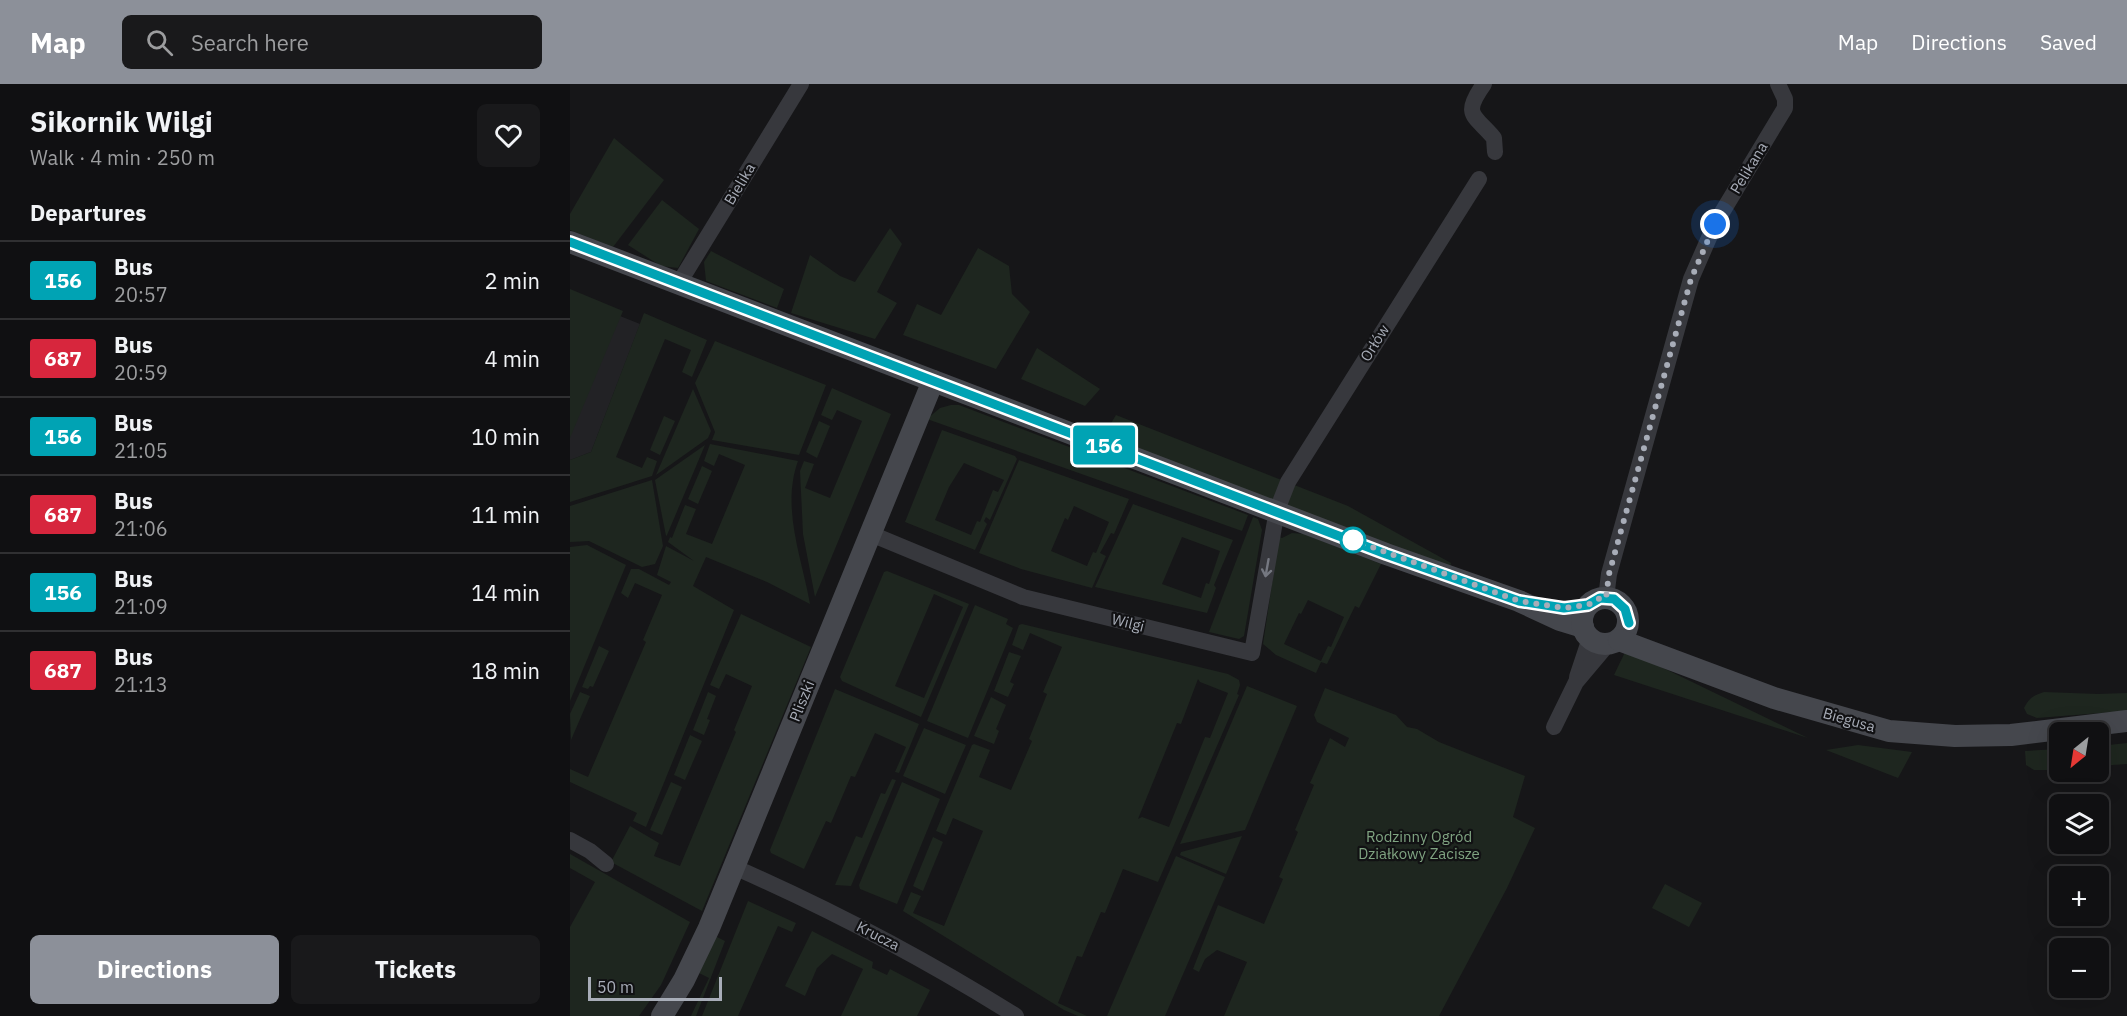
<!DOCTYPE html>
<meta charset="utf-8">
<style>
:root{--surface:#101012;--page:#19191b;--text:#f1f3f6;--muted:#9c9d9f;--line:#303032;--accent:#8c9099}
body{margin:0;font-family:"IBM Plex Sans",sans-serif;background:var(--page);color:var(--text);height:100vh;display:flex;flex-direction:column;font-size:22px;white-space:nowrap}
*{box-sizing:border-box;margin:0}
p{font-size:20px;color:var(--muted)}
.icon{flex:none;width:33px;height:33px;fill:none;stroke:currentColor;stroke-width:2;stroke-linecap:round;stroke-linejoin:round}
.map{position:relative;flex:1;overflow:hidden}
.details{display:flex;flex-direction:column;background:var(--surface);width:570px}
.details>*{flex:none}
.badge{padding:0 12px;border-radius:4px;font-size:21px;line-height:39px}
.needle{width:39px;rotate:210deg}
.tools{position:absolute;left:1479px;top:638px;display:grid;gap:12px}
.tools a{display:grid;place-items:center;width:60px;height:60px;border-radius:9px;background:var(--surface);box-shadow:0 6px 24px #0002,0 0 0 2px var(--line);font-size:30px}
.scale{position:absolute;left:18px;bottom:15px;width:134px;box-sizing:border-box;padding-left:6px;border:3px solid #a8adb8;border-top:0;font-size:16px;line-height:21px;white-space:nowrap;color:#a8adb8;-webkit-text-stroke:4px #111113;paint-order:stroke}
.you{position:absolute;width:30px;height:30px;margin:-15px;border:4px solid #fff;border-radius:50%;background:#1a73e8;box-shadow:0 0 0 9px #1a73e833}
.map>.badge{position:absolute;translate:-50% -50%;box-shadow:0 0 0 3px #fff}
h2{padding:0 30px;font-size:22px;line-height:54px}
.round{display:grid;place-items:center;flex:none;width:63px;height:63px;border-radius:9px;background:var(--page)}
.head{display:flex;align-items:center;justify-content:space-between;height:102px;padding:0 30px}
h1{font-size:28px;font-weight:700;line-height:45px}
.action{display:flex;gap:12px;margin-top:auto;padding:12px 30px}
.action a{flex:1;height:69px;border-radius:9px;background:var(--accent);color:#fff;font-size:24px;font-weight:700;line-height:69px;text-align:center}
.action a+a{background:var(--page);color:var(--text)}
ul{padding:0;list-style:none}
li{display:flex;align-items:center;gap:18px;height:78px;padding:0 30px;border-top:2px solid var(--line)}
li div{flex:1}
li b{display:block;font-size:22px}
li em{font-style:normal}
li .badge{min-width:66px;font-weight:700;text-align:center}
header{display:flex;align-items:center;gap:36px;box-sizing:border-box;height:84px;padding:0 30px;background:var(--accent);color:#fff}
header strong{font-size:28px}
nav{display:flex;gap:33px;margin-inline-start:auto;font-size:21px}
.search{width:420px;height:54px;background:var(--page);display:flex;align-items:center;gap:15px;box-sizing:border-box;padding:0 21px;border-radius:9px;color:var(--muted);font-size:22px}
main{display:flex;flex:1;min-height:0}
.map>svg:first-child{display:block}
.built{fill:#222225}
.green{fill:#1e261f;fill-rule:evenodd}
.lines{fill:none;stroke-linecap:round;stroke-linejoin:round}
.street{stroke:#37383d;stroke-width:16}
.secondary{stroke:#45474d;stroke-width:22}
.oneway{stroke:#757881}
.line-casing{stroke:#fff;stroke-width:14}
.line{stroke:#00a3b4;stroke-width:9}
.walk{stroke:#a8adb8;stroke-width:6;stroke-dasharray:0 10.8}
.stop-dot{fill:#fff;stroke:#00a3b4;stroke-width:3}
.labels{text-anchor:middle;stroke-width:4.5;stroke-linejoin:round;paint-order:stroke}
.street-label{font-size:15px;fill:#a8adb8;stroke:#111113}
.park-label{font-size:15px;fill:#7fa381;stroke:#111113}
</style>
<header>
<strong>Map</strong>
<div class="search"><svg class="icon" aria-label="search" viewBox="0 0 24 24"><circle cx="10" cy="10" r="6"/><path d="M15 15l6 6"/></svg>Search here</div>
<nav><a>Map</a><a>Directions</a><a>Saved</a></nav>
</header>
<main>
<section class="details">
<div class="head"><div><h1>Sikornik Wilgi</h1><p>Walk · 4 min · 250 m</p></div><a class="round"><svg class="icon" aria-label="heart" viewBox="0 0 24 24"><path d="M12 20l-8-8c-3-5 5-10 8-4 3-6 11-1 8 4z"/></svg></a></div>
<h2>Departures</h2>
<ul>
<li><span class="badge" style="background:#00a3b4;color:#fff">156</span><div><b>Bus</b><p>20:57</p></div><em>2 min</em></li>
<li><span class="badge" style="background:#d7263d;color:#fff">687</span><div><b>Bus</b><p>20:59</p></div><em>4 min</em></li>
<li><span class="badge" style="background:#00a3b4;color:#fff">156</span><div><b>Bus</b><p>21:05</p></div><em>10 min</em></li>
<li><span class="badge" style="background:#d7263d;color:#fff">687</span><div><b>Bus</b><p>21:06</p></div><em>11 min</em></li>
<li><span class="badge" style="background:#00a3b4;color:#fff">156</span><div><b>Bus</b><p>21:09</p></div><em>14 min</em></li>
<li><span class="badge" style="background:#d7263d;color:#fff">687</span><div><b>Bus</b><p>21:13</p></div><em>18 min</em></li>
</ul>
<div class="action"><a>Directions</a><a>Tickets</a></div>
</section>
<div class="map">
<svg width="1557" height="932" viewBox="0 0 1557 932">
<rect width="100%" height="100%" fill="#161618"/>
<path class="built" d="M 0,212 L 70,240 L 21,368 L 0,376 Z"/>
<g class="green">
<path d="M 44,54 L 94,96 L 43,163 L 0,146 L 0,130 Z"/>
<path d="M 92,116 L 129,145 L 108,184 L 91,182 L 58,161 Z"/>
<path d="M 320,144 L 332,160 L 307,208 L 327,219 L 305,255 L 221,229 L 240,171 L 270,192 L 285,198 Z"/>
<path d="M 408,164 L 439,182 L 442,210 L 460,228 L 426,285 L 333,251 L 347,220 L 371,231 Z"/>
<path d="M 141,167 L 214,205 L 207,224 L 136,197 L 134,178 Z"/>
<path d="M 0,205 L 53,227 L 0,354 Z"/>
<path d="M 74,229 L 137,256 L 122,293 L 112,288 L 121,266 L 95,255 L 46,373 L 72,384 L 77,373 L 87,377 L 82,392 L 0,418 L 0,376 L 21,368 Z"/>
<path d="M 145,257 L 256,301 L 229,371 L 142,356 L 145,348 L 125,299 Z"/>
<path d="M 467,264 L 530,305 L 515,322 L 451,295 Z"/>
<path d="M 262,304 L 321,330 L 245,513 L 233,450 L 230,387 L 234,377 L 244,380 L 235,404 L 260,414 L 292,337 L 267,326 L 262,336 L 251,331 Z"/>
<path d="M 123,305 L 141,347 L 138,354 L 86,391 Z"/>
<path d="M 381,321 L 389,321 L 678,431 L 672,447 L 357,335 L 370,324 Z"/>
<path d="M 546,331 L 778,422 L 881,479 L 879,493 L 529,359 Z"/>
<path d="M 94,332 L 105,337 L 90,371 L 80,366 Z"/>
<path d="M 249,337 L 260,342 L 247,374 L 236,368 Z"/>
<path d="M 372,346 L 445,372 L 447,375 L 420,436 L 416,433 L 414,437 L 417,440 L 405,466 L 335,438 ZM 394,379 L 434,396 L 428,408 L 423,406 L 410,438 L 407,437 L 401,451 L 365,436 L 379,403 Z"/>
<path d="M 140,360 L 228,377 C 211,424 232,474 240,520 L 197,498 L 136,473 L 123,502 L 164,526 L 76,743 L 63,737 L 67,729 L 0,698 L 0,685 L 18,693 L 76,558 L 73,556 L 92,511 L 65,499 L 58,514 L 51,509 L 61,485 L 69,485 L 99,501 L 101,498 L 87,491 L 96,462 L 124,477 L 98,458 L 100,453 L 102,454 L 115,421 L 126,425 L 116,450 L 142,460 L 175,381 L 149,370 L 144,382 L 134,377 Z"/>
<path d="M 135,361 L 97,451 L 96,452 L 85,396 Z"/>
<path d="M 449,376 L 559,415 L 544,450 L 541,449 L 530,469 L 536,472 L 522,504 L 451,485 L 409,469 ZM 504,422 L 539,438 L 526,469 L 523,468 L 517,482 L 481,467 L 495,434 L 498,436 Z"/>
<path d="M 132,382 L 142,387 L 128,420 L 118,415 Z"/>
<path d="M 82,396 L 93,462 L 85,480 L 72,483 L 19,457 L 0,458 L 0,422 Z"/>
<path d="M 563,420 L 663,456 L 644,501 L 646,504 L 637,529 L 525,503 ZM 612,453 L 650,467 L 639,500 L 636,499 L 631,514 L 592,500 Z"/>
<path d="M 683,433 L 688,435 L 692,446 L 674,552 L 669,555 L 639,548 Z"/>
<path d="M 722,449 L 734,450 L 811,480 L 789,524 L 785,522 L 757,580 L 751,578 L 746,589 L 706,571 L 693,560 L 709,453 L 712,454 ZM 738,516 L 774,533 L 761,563 L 758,562 L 751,577 L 714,560 L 729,529 L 731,530 Z"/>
<path d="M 17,461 L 56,481 L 0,617 L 0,463 Z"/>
<path d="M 317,487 L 399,520 L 351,633 L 272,597 L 270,593 L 314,488 ZM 364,510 L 393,523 L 354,614 L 325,602 Z"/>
<path d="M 405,521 L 438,535 L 436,540 L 443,544 L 398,654 L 357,637 Z"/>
<path d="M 171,530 L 241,563 L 132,827 L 41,778 L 60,742 L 89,759 L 84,772 L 110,782 L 166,648 L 164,646 L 182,602 L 156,590 L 149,605 L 140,601 Z"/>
<path d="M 452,540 L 658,590 L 669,596 L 670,601 L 667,610 L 669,611 L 588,798 L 553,785 L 535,829 L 531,828 L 512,873 L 507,872 L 488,919 L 517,932 L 508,932 L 494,926 L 333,827 L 341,808 L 351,812 L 343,829 L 374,842 L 413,747 L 383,734 L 376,751 L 366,747 L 402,661 L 404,660 L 420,666 L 409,693 L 441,706 L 462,657 L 459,655 L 477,610 L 473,608 L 492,563 L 460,549 L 453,566 L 442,561 L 449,541 ZM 628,595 L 630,598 L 658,609 L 640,654 L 635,653 L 599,743 L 572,733 L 568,735 L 607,639 L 611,640 Z"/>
<path d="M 29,562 L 39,567 L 23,603 L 20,602 L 18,605 L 12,603 Z"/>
<path d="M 1056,566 L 1238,654 L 1044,591 Z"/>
<path d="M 439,568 L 451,572 L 440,598 L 444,600 L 438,613 L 424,607 Z"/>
<path d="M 677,602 L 727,622 L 675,746 L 610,760 Z"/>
<path d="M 755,604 L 826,631 L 837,643 L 847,645 L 869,658 L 955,692 L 943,733 L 965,744 L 937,804 L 869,932 L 654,932 L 677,878 L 647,866 L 635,875 L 629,888 L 623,885 L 648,821 L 694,840 L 713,795 L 709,793 L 728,748 L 725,746 L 744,701 L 740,699 L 760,654 L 775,663 L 779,654 L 747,638 L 744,631 Z"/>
<path d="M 265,605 L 349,640 L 329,689 L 325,688 L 336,663 L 305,649 L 285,693 L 281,692 L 261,739 L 256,737 L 234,785 L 201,769 L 200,766 Z"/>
<path d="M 10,608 L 20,612 L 1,656 L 0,630 Z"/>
<path d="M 138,608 L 146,612 L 137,635 L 140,636 L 134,651 L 123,646 Z"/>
<path d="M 1474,608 L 1528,610 L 1557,609 L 1557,627 L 1467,634 L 1457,630 L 1454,624 C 1459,614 1464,611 1474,608 Z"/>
<path d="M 421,613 L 436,621 L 426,645 L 429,647 L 424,660 L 404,652 Z"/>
<path d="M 354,644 L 396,661 L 375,710 L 333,692 Z"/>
<path d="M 120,651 L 132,657 L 115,696 L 104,691 Z"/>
<path d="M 1557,659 L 1557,680 L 1529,682 L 1529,662 Z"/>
<path d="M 1288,661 L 1342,668 L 1328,694 L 1256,666 Z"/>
<path d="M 1489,665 L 1489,686 L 1464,686 L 1456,681 L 1455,667 Z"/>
<path d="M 322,695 L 326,696 L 281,802 L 265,801 L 286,752 L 292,754 L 311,709 L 315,710 Z"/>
<path d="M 101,698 L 112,703 L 92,751 L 80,746 Z"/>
<path d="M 332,698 L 370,715 L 327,820 L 290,805 L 289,801 Z"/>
<path d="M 672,752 L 656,790 L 610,771 L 611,768 Z"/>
<path d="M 363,753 L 373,758 L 353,807 L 343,802 Z"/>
<path d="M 0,770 L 120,838 L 91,901 L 69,932 L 0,932 L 0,843 L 25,798 L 0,784 Z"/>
<path d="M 606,772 L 655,793 L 595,932 L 537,932 Z"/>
<path d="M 1095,800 L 1132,819 L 1119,843 L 1082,824 Z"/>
<path d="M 178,817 L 226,839 L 222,848 L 208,842 L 168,932 L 132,932 Z"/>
<path d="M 242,847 L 303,878 L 302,884 L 317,891 L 320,885 L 360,906 L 347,932 L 271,932 L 293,885 L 262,870 L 247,884 L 235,912 L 215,902 Z"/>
<path d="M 145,852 L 155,857 L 126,932 L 121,932 L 139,894 L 129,889 Z"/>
</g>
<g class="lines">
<g class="street">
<path d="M 914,0 C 891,32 905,31 924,54 L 925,68"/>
<path d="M 109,199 L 231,0"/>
<path d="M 301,450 L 453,513 L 682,569 L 707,426 L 718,398 L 909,95"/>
<path d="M 1036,514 L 1039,490 L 1121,195 L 1145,140 L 1215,24 L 1215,15 L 1208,0"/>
<path d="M 1007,593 L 1020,554"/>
<path d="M 984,643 L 1006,598 L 1038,560"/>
<path d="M 0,756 L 20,767 L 36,780"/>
<path d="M 164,783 C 262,826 355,875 446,932"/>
</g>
<g class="secondary">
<path d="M 0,158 L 816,470 L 949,517 L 990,536 L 1013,543"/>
<circle cx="1035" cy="537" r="23"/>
<path d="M 1049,556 L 1204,614 L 1319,647 L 1385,652 L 1441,651 L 1557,637"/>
<path d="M 92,932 L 114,896 L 139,844 L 363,297"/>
</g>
</g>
<defs><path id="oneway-shaft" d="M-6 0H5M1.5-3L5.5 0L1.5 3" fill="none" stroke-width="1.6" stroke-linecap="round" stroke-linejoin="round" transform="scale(1.5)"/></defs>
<use class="oneway" href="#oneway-shaft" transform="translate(697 484) rotate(100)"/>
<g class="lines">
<defs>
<path id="line" d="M 0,158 L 816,470 L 949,517 L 994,524 L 1018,521 L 1030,514 L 1044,515 L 1055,525 L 1059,539"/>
</defs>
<use href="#line" class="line-casing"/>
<use href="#line" class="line"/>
<path class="walk" d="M 783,456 L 949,517 L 994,524 L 1018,521 L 1030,514 L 1036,514 L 1039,490 L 1121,195 L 1145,140"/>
</g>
<circle class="stop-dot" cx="783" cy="456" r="12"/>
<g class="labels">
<g class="street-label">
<text transform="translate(1179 84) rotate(-59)" y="5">Pelikana</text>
<text transform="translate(170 100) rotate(-59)" y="5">Bielika</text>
<text transform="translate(805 259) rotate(-58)" y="5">Orłów</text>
<text transform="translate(558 539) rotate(14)" y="5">Wilgi</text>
<text transform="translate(232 617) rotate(-68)" y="5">Pliszki</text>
<text transform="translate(1279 636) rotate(16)" y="5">Biegusa</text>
<text transform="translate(308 852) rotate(27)" y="5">Krucza</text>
</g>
<g class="park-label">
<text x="849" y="758">Rodzinny Ogród<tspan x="849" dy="17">Działkowy Zacisze</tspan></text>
</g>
</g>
</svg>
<div class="tools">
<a><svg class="needle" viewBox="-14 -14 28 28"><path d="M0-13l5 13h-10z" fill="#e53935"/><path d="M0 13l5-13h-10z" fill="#9c9d9f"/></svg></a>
<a><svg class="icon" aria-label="layers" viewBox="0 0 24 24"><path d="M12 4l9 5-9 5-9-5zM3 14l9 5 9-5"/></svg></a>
<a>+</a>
<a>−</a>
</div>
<div class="scale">50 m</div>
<div class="you" style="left:1145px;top:140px"></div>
<b class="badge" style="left:534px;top:361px;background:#00a3b4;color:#fff">156</b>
</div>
</main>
